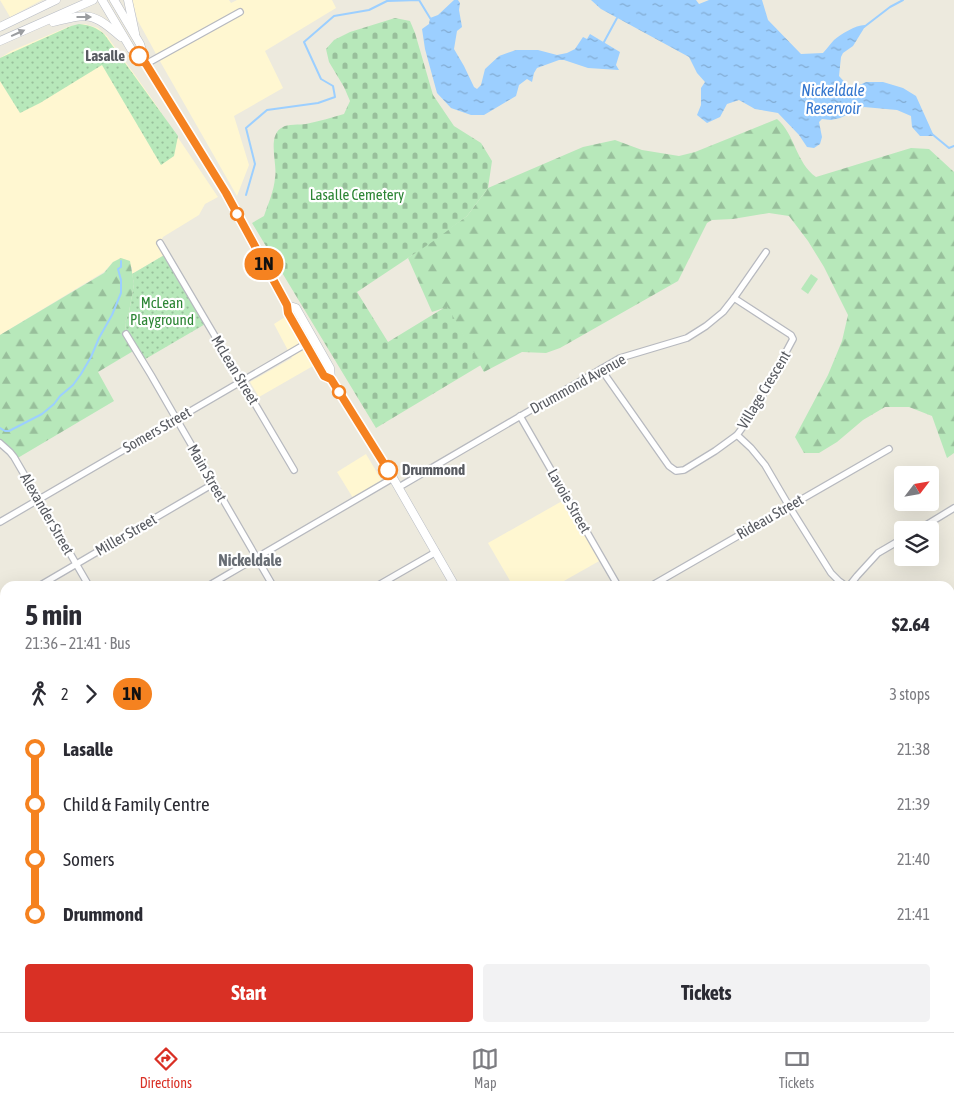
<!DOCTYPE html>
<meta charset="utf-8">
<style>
:root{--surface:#fff;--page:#f2f2f3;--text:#2b2b33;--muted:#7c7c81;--line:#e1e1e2;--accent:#d93025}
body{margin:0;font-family:"Asap Condensed",sans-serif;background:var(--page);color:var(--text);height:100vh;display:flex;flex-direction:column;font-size:19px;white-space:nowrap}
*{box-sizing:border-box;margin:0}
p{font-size:16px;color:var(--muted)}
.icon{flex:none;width:28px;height:28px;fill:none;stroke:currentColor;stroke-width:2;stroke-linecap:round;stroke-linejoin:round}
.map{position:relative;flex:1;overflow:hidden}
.sheet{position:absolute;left:0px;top:581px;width:955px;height:451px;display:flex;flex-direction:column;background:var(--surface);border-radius:15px 15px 0 0;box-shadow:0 5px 20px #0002}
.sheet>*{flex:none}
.badge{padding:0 10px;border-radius:16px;font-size:18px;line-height:32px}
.needle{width:32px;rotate:59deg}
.tools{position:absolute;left:894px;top:466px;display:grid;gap:10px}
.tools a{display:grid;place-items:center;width:45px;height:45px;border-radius:5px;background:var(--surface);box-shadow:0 5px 20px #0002;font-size:25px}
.map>.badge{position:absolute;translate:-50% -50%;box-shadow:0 0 0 2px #fff}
.legs{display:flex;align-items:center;gap:8px;height:55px;padding:0 25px;font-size:16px}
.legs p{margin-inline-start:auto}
.overview{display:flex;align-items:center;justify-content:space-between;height:85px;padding:0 25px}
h1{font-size:28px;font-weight:700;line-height:38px}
.action{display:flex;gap:10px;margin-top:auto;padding:10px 25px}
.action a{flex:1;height:58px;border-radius:5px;background:var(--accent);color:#fff;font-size:20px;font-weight:700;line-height:58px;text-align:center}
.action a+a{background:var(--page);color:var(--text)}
ul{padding:0 25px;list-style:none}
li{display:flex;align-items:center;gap:18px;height:55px;font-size:19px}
li i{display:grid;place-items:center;width:8px;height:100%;margin:0 6px;background:currentColor}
li i::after{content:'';width:12px;height:12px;margin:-6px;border:4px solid;border-radius:50%;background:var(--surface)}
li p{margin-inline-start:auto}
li:first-child i{background:linear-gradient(#0000 50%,currentColor 0)}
li:last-child i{background:linear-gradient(currentColor 50%,#0000 0)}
.tabs{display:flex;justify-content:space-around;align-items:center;height:70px;border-top:1px solid var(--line);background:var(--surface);font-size:14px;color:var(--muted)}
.tabs a{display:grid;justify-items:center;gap:2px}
.tabs .active{color:var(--accent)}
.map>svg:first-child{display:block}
.commercial{fill:#fff7d1}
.green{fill:url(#green-dots)}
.forest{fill:url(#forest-firs)}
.wetland{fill:url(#wetland-marsh)}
.cemetery{fill:url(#cemetery-stones)}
.pitch{fill:#b7e8ba}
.water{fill:url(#water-ripples)}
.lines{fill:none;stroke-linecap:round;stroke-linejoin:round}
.stream{stroke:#9ccfff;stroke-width:2}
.minor-casing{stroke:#b7b9bf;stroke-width:8}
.tertiary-casing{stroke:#b7b9bf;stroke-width:9}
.secondary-casing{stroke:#b9bdc5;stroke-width:9}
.minor{stroke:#fff;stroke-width:5.5}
.tertiary{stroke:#fff;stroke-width:7}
.secondary{stroke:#fff;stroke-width:8}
.oneway{fill:#9b9da0}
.line-1-casing{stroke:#fff;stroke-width:11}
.line-1{stroke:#f58220;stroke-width:8}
.stop-1-dot{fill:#fff;stroke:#f58220;stroke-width:2.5}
.labels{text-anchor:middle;stroke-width:4.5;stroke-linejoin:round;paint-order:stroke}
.stop-label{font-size:15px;font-weight:bold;fill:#585b61;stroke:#fff;text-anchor:end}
.park-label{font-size:15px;fill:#2c8534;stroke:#fff}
.street-label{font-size:15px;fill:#585b61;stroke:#fff}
.water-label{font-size:16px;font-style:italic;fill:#3376ce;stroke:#fff}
.neighbourhood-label{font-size:16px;font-weight:bold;fill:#686d74;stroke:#fff}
</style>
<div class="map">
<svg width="954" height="1032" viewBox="0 0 954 1032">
<defs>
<pattern id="green-dots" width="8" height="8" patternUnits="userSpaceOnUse" patternTransform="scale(1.25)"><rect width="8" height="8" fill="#b7e8ba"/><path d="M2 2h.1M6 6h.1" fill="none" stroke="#98bf9b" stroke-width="1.8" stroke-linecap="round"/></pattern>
<pattern id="forest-firs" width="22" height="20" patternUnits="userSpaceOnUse" patternTransform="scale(1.25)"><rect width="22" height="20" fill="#b7e8ba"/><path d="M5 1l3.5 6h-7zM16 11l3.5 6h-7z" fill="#98bf9b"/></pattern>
<pattern id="wetland-marsh" width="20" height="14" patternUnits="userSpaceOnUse" patternTransform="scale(1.25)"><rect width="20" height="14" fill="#b7e8ba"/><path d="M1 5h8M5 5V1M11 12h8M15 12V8" fill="none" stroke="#98bf9b"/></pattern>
<pattern id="cemetery-stones" width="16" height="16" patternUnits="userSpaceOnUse" patternTransform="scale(1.25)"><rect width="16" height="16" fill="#b7e8ba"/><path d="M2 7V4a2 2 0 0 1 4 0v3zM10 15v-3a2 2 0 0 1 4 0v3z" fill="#98bf9b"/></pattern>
<pattern id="water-ripples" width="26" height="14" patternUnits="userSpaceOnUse" patternTransform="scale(1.25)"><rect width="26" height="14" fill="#9ccfff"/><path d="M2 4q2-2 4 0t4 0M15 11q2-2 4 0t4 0" fill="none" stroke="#82abd2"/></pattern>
</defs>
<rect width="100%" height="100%" fill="#edeade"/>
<g class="commercial">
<path d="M 0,0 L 42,0 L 10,17 Z"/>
<path d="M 132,0 L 229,0 L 231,3 L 237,0 L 332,0 L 336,8 L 265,51 L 283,88 L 234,116 L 249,165 L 237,196 L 161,63 L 138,21 Z"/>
<path d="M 85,24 L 98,28 L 107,36 L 150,96 L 218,197 L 205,204 L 199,215 L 163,237 L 160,243 L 166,254 L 132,274 L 132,267 L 113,262 L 104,272 L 0,335 L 0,58 L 11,51 L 70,26 Z"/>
<path d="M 285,317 L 313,366 L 259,397 L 250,382 L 292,358 L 274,324 Z"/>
<path d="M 366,454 L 382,481 L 353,498 L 337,472 Z"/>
<path d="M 564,500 L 601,560 L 555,586 L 513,586 L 488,543 Z"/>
<path d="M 731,1028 L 793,1028 L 795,1032 L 727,1032 L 726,1031 Z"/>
</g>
<g class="green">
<path d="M 79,24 C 89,25 96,27 104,34 L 178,136 L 174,156 L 161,165 L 102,65 L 40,103 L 20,113 L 0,81 L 0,58 L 71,26 Z"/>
<path d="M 166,254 L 207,323 L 142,361 L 126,334 L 125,322 L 129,312 L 134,284 L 132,274 Z"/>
</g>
<g class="forest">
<path d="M 777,119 C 795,134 796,163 816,177 L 911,148 L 929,149 L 954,172 L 954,453 L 947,458 L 932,416 L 909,407 L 885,407 L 863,420 L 837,442 L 819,453 L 804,453 L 795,437 L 828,375 L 842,341 L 848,315 L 824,267 L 808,241 L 789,216 L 769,213 L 733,219 L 712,220 L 707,223 L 678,281 L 560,348 L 546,353 L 522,352 L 484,372 L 447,307 L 432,312 L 408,258 L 467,216 L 488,188 L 583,147 L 615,140 L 642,150 L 679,156 L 695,152 Z"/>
<path d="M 121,258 L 130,261 L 134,284 L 129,312 L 125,322 L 126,334 L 135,350 L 98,372 L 114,401 L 16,459 L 0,442 L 0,335 L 104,273 L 113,262 Z"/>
<path d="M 950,764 L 954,766 L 954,857 L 950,853 Z"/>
<path d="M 5,1003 L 5,1028 L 554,1028 L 556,1032 L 0,1032 L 0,1005 Z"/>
<path d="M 598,1028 L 626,1028 L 619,1032 L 591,1032 Z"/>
</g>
<path class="wetland" d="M 0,739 L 5,747 L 5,1003 L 0,1005 Z"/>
<path class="cemetery" d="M 395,18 L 410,21 L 415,33 L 433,95 L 454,126 L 481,143 L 492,161 L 488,188 L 467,216 L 435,240 L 357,292 L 388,342 L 447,306 L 481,365 L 376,428 L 252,223 L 264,216 C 268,204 274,191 275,178 C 278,164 266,135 283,127 C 287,124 300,125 306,124 C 319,121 331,118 344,114 L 350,101 L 344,87 L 329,62 L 326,49 L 334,40 L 350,32 Z"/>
<path class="pitch" d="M 811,274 L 818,279 L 808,294 L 801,289 Z"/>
<g class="water">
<path d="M 454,0 L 458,0 L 460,3 L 459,10 L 462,27 L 457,31 L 454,49 L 464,66 L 474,87 L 477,89 L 481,85 L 485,69 L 499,56 L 516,50 L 538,50 L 557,55 L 567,53 L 575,49 L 583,37 L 587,39 L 590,34 L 620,52 L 616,65 L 619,70 L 588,68 L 564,60 L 559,60 L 537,68 L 534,73 L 532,82 L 527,79 L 519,85 L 516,96 L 484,115 L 471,115 L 451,108 L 437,93 L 425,49 L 422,29 L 429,24 L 430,18 L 438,15 Z"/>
<path d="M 591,0 L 696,0 L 699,4 L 709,0 L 762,0 L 768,20 L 801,54 L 823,53 C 827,49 830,44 834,40 C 841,34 857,24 866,25 L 853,46 L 843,53 L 841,57 L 839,76 L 851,89 L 866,82 L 883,82 L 903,88 L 916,96 L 934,136 L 920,136 L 912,127 L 911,116 L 897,110 L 864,107 L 840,118 L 831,120 L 822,119 L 819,122 L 822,137 L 820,144 L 814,148 L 807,147 L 799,135 L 778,113 L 755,109 L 739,100 L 727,104 L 720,117 L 707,123 L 697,115 L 701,105 L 701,88 L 705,82 L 697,73 L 689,57 L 601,9 Z"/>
</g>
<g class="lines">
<g class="stream">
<path d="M 864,27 L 890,7 L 903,0"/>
<path d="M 604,42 L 617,18"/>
<path d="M 932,134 L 949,148 L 954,146"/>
<path d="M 246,195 L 255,164 L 246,128 L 267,110 L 318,103 L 335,97 L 333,86 L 321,79 L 304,42 L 334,16 L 369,10 L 387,1 L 419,0 L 430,18"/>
<path d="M 0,428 L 5,431 L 9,431 L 42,414 L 54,404 L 60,396 L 73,385 L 81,374 L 91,357 L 99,338 L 112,315 L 121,293 L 121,280 L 118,269 L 121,267 L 121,261"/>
<path d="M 0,758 L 4,765 L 5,765"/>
</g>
<defs>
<g id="minor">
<path d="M 146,64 L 240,12"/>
<path d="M 160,243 L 294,470"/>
<path d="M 126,334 L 151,375 L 273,586"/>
<path d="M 601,369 L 669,466 L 676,471 L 684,470 L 715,451 L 737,435 L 753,413 L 793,339 L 791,335 L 734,298"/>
<path d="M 520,416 L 618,586"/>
<path d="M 737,435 L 751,448 L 765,465 L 789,506 L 831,573 L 839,581 L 846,586"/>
<path d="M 0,443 L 10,452 L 14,457 L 89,586"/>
<path d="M 399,487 L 620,358 L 687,338 L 706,326 L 723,312 L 734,298 L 766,252"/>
<path d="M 0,522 L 309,342"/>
<path d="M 918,530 L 954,508"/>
<path d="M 39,586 L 213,484"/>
<path d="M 208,586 L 393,478"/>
<path d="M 377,586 L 436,552"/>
<path d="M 651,586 L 889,449"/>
<path d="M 849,586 L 857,576 L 878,553 L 902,539"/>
<path d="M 950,599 L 954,597"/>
<path d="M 0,610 L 5,607"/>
<path d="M 950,697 L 954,695"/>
<path d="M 0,709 L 5,706"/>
<path d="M 950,711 L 954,715"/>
<path d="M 950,986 L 954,983"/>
<path d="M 841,1028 L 844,1032"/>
<path d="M 913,1028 L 916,1032"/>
<path d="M 871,1032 L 879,1028"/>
</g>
<path id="tertiary" d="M 950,908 L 954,907"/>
<g id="secondary">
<path d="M 102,0 L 131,49 L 146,64 L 226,193 L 287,305 L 288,313 L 324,376 L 331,379"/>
<path d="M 114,0 L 140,44 L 145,60"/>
<path d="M 128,0 L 135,33"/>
<path d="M 53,22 C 89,13 92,12 121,37"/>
<path d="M 0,27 L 56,0"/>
<path d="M 0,41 L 93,0"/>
<path d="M 287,305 L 296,308 L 330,368 L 331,379 L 393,478 L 455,586"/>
<path d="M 707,1028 L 709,1032"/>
<path d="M 718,1028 L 720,1032"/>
</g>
</defs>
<use href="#minor" class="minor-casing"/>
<use href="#tertiary" class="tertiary-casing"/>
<use href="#secondary" class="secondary-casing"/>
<use href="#minor" class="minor"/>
<use href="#tertiary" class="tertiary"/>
<use href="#secondary" class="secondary"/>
</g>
<defs><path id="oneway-solid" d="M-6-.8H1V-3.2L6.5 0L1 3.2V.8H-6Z" transform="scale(1.25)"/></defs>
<g class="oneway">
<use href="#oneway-solid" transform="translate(84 17)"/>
<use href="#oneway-solid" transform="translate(18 33) rotate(-24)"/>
</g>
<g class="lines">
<defs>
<path id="line-1" d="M 139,56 L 146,64 L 226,193 L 287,305 L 288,313 L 324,376 L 331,379 L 388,470"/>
</defs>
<use href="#line-1" class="line-1-casing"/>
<use href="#line-1" class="line-1"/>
</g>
<g class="stop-1-dot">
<circle cx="139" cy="56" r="9"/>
<circle cx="237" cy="214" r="6"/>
<circle cx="339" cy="392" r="6"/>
<circle cx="388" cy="470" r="9"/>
</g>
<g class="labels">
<g class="stop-label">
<text x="125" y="61">Lasalle</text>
<text x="402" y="475" text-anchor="start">Drummond</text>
</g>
<g class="park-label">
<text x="357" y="200">Lasalle Cemetery</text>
<text x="162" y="308">McLean<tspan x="162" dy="17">Playground</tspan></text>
</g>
<g class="street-label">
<text transform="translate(235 370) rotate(59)" y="5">McLean Street</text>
<text transform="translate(578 384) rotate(-29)" y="5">Drummond Avenue</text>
<text transform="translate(764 390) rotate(-59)" y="5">Village Crescent</text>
<text transform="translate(157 430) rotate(-30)" y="5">Somers Street</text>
<text transform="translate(207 473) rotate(60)" y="5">Main Street</text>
<text transform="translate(569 501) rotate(60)" y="5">Lavoie Street</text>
<text transform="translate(47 514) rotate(60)" y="5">Alexander Street</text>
<text transform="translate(770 517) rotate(-30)" y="5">Rideau Street</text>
<text transform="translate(126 535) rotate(-30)" y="5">Miller Street</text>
</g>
<g class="water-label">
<text x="833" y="96">Nickeldale<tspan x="833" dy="18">Reservoir</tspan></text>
</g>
<g class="neighbourhood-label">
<text x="250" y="566">Nickeldale</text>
</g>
</g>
</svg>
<div class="tools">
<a><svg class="needle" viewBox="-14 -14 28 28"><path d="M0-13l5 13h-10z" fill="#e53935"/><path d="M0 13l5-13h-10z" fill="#7c7c81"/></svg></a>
<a><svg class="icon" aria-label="layers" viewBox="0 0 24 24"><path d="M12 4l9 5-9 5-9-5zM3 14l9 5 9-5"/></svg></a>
</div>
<b class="badge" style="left:264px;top:264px;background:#f58220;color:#111">1N</b>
<section class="sheet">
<div class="overview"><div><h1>5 min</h1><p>21:36 – 21:41 · Bus</p></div><b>$2.64</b></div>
<div class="legs"><svg class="icon" aria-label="walk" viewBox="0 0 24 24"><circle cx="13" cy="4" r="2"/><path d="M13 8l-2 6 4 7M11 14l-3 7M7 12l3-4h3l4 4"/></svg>2<svg class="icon" aria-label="forward" viewBox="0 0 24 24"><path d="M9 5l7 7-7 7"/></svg><b class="badge" style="background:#f58220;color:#111">1N</b><p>3 stops</p></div>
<ul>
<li><i style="color:#f58220"></i><b>Lasalle</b><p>21:38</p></li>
<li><i style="color:#f58220"></i><span>Child &amp; Family Centre</span><p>21:39</p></li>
<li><i style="color:#f58220"></i><span>Somers</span><p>21:40</p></li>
<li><i style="color:#f58220"></i><b>Drummond</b><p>21:41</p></li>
</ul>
<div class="action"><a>Start</a><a>Tickets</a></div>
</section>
</div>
<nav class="tabs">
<a class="active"><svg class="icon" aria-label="directions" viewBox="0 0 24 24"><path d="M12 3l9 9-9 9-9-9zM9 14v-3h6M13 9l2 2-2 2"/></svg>Directions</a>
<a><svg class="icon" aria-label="map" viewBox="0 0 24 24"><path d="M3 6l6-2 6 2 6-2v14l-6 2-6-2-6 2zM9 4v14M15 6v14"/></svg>Map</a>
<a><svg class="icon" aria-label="tickets" viewBox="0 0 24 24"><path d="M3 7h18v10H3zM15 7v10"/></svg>Tickets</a>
</nav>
